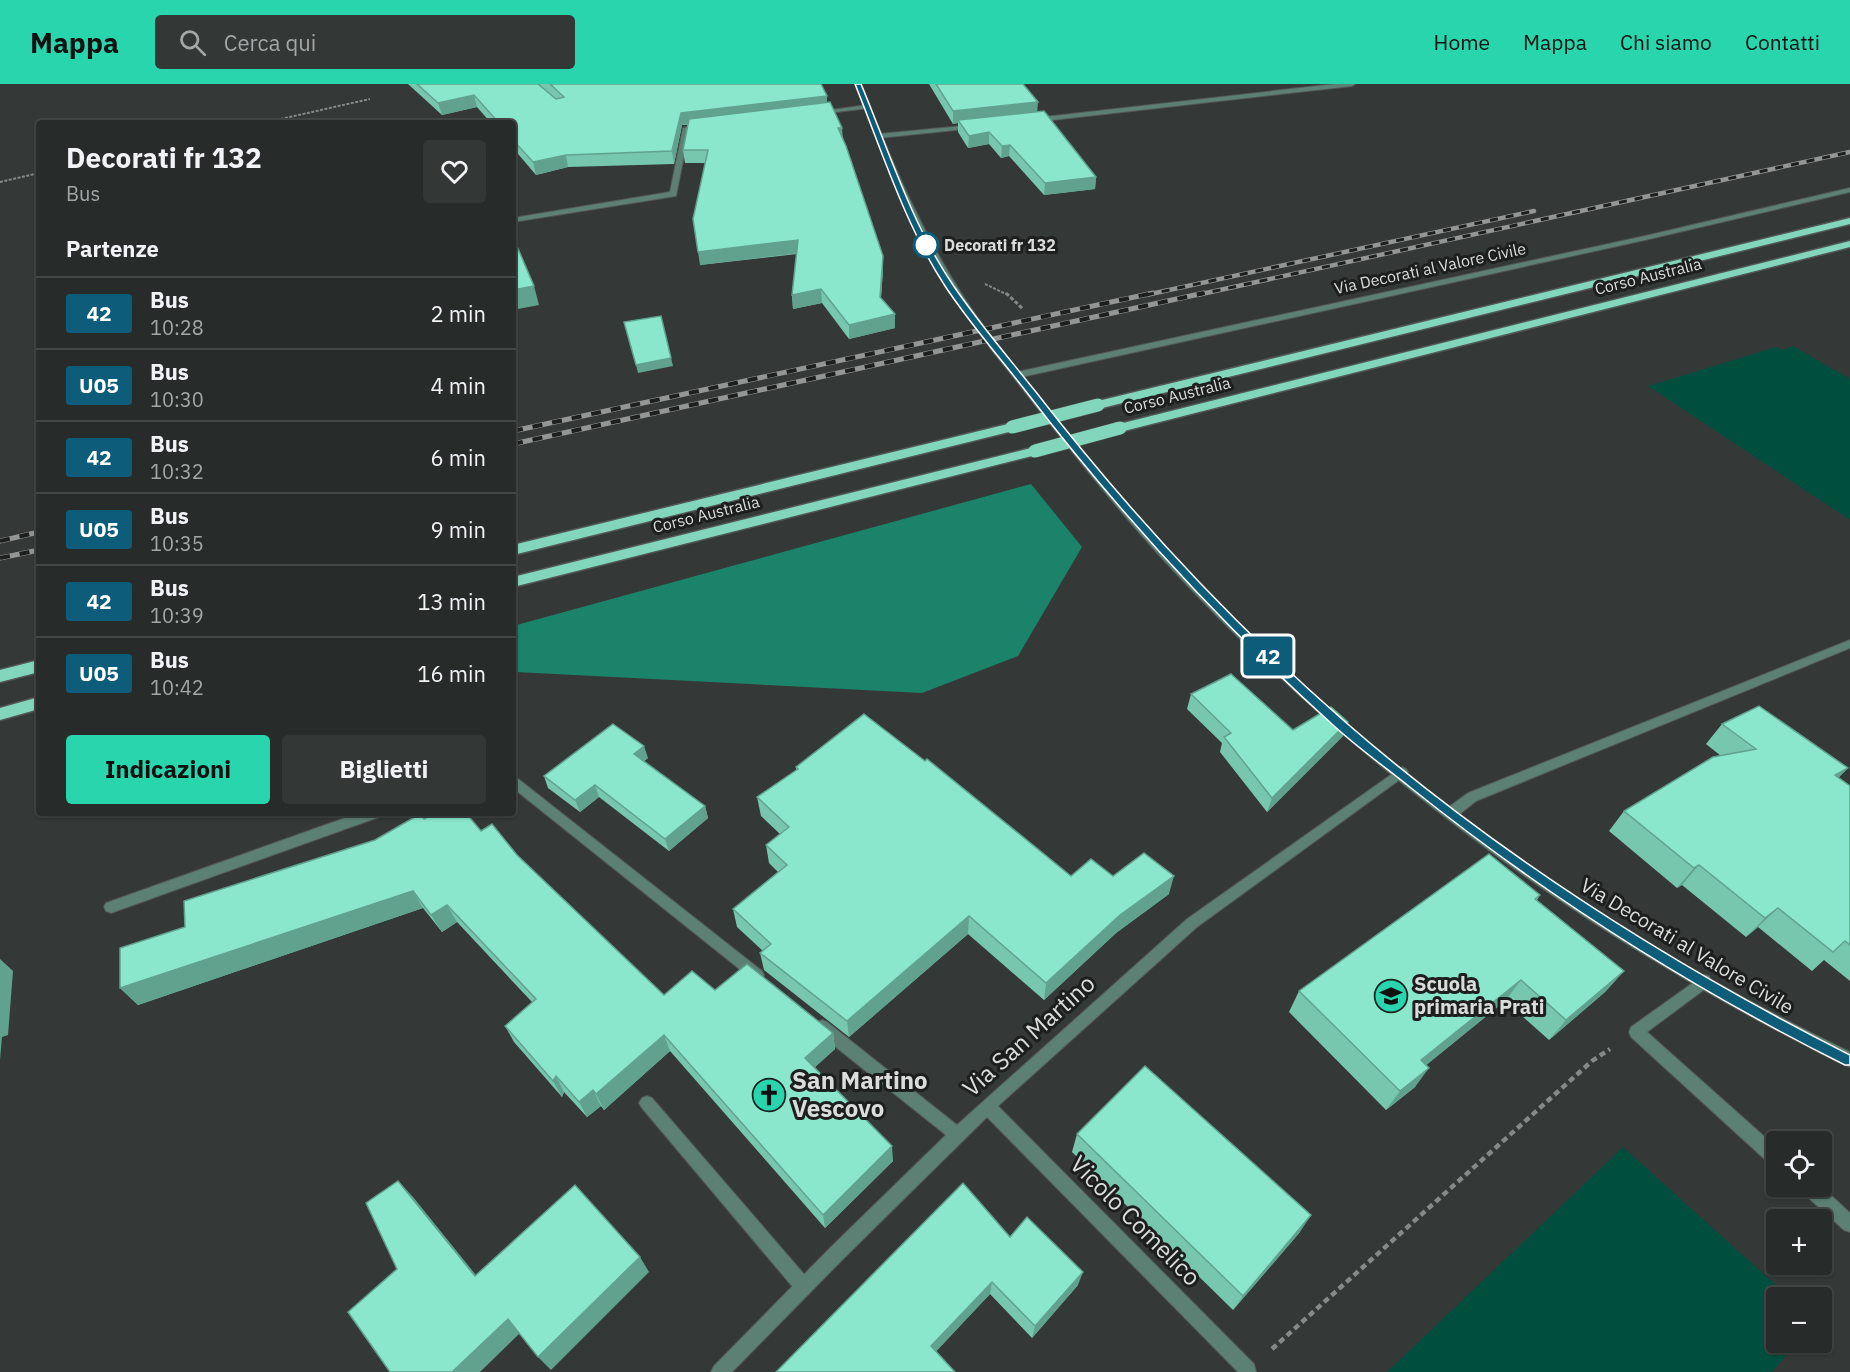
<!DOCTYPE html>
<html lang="it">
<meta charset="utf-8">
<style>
:root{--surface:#272b29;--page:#333735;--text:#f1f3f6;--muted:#a4a7a8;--line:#434746;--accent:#28d5ad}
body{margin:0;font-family:"IBM Plex Sans",sans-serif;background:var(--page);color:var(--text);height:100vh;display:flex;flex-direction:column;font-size:22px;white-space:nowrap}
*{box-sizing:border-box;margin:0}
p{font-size:20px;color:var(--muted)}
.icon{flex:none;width:33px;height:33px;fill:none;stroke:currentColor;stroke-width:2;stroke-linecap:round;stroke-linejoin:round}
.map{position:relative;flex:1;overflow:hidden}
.sheet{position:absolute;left:36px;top:36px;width:480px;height:696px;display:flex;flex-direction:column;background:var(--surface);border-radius:6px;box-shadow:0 2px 4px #0004,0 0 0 2px var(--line)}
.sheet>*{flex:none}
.badge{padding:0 12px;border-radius:4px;font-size:21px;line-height:39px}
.tools{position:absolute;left:1766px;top:1047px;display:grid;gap:12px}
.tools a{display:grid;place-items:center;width:66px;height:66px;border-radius:6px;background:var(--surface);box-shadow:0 2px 4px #0004,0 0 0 2px var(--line);font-size:30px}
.map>.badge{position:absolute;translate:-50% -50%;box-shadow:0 0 0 3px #fff}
h2{padding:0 30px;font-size:22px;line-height:54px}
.round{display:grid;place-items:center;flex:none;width:63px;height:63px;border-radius:6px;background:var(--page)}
.headline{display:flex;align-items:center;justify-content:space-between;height:102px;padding:0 30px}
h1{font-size:28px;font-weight:800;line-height:45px}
.action{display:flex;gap:12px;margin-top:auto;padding:12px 30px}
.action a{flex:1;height:69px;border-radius:6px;background:var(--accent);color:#111;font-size:24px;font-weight:800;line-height:69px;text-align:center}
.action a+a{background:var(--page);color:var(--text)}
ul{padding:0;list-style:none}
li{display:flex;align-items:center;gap:18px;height:72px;padding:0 30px;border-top:2px solid var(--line)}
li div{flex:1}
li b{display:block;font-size:22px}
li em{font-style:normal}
li .badge{min-width:66px;font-weight:700;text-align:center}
header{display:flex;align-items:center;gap:36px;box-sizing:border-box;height:84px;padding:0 30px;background:var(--accent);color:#111}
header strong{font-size:28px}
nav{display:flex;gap:33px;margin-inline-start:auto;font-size:21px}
.search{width:420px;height:54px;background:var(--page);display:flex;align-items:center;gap:15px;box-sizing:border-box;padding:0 21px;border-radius:6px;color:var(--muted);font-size:22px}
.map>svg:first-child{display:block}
.green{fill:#004f3e}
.forest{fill:#1b836a}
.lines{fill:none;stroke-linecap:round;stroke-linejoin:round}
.tertiary-tunnel{stroke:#4d5250;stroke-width:9;stroke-dasharray:9 4.5;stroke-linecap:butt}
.service-casing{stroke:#525755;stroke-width:2}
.minor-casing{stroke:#525755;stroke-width:2}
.tertiary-casing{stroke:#525755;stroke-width:2}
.trunk-casing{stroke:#525755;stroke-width:3}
.path-far2{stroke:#858987;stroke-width:2;stroke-dasharray:3 1.5;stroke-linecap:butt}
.path-far1{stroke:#858987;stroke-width:3;stroke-dasharray:4 2;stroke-linecap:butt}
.path{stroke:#858987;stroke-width:4.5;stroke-dasharray:6 4;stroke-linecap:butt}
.service{fill:#5c8074;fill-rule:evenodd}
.minor{fill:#5c8074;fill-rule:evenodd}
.tertiary{fill:#5c8074;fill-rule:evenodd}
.trunk{fill:#82d6bc;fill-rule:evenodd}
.rail-far1-casing{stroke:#929694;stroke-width:4.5}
.rail-casing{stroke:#929694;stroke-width:5}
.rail-far1{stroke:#1d1f1f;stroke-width:3;stroke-dasharray:8;stroke-linecap:butt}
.rail{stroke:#1d1f1f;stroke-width:4;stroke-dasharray:10;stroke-linecap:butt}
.trunk-bridge-casing{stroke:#525755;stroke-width:14;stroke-linecap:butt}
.trunk-bridge{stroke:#82d6bc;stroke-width:13}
.wall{fill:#77c7af}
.shaded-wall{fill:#61a28e}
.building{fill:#8ae7cb;stroke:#61a28e;stroke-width:1.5}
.line{fill:#0c5c7a;stroke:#fff;stroke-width:1.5}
.stop-dot{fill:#fff;stroke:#0c5c7a;stroke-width:3}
.labels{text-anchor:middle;stroke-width:6;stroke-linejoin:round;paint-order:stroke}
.far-stop-label{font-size:16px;font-weight:bold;fill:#dadddc;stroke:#1d1f1f;text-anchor:start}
.far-street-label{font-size:16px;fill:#dadddc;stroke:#1d1f1f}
.street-label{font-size:20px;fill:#dadddc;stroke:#1d1f1f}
.poi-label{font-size:20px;font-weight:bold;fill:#dadddc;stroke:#1d1f1f;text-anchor:start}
.near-street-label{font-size:24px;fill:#dadddc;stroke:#1d1f1f}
.near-poi-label{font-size:24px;font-weight:bold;fill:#dadddc;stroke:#1d1f1f;text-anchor:start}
</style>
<header>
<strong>Mappa</strong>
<div class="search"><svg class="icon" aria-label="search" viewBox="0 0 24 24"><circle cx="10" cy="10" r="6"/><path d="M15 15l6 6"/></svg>Cerca qui</div>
<nav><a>Home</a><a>Mappa</a><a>Chi siamo</a><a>Contatti</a></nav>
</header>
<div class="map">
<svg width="1850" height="1288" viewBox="0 0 1850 1288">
<rect width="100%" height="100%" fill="#343937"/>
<g class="green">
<path d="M 1793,262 L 1850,295 L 1850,436 L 1648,302 L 1776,263 L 1782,266 Z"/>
<path d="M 1623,1063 L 1789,1213 L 1776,1214 L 1776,1258 L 1797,1259 L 1772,1288 L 1387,1288 Z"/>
</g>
<path class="forest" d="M 1031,400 L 1082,463 L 1018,572 L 922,609 L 516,588 L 513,583 L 513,542 Z"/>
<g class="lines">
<path class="tertiary-tunnel" d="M 975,236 L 994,263"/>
<defs>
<g id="service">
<path d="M 867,21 L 869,22 L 869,24 L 820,30 L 817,28 Z"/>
<path d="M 702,40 L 705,42 L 704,43 L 689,46 L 676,112 L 513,138 L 513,134 L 670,108 L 683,44 Z"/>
<path d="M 1704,891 L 1709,892 L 1711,897 L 1709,902 L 1647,948 L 1776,1063 L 1776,1082 L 1770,1080 L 1631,953 L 1629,948 L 1631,943 Z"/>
<path d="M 647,1012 L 652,1014 L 809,1196 L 811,1202 L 809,1208 L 803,1210 L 797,1208 L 642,1024 L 639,1019 L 642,1014 Z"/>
<path d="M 1800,1102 L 1821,1102 L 1850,1129 L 1850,1148 L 1844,1146 L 1802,1108 Z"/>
</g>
<g id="minor">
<path d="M 1335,0 L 1355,0 L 1352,2 L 1035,38 L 1032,36 L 1035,34 Z"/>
<path d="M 973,41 L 975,42 L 975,44 L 879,54 L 876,52 L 879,50 Z"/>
<path d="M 1850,104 L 1850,108 L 1645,156 L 1017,294 L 1013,291 L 1017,288 L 1645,152 Z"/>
<path d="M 1850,556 L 1850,564 L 1476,717 L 1456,733 L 1446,733 L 1445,729 L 1446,725 L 1468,709 Z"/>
<path d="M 1402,683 L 1406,685 L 1408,688 L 1406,691 L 1197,843 L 998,1022 L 1254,1280 L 1256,1288 L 1238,1288 L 987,1033 L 843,1175 L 732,1288 L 711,1288 L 714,1282 L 831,1163 L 946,1051 L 817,948 L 815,943 L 817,938 L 822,936 L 827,938 L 957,1041 L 1187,835 Z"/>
<path d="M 513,692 L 517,694 L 762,887 L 764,891 L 762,895 L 757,897 L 752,895 L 513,704 Z"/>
<path d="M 359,729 L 380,729 L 379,733 L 111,829 L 106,827 L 104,823 L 106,819 Z"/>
</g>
<g id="tertiary">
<path d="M 855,0 L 861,0 C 894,84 927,162 979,236 L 978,238 L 972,238 C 920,164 887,84 855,0 Z"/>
<path d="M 994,260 L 997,261 C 1053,331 1108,403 1169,469 C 1313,623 1481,758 1662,867 C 1723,904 1786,937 1850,968 L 1850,983 C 1827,974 1806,961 1784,950 C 1744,929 1704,907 1665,883 C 1483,775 1302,628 1160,472 C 1100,406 1046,334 991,265 L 990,263 Z"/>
</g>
<g id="trunk">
<path d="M 1850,134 L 1850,140 L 1098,325 L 1092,321 L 1098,317 Z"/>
<path d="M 1850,157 L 1850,163 L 1120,348 L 1114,344 L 1115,341 Z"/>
<path d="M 1012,339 L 1017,340 L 1017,346 L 513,471 L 513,461 Z"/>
<path d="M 1035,363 L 1040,364 L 1040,370 L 513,503 L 513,493 Z"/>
<path d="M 39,576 L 39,588 L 0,598 L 0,586 Z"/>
<path d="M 39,613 L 39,625 L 0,636 L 0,624 Z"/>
</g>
</defs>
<use href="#service" class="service-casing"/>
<use href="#minor" class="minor-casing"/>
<use href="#tertiary" class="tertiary-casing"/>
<use href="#trunk" class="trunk-casing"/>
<g class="path-far2">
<path d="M 263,39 L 370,15"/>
<path d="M 0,98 L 39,89"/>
<path d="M 985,200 L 1008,211"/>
</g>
<path class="path-far1" d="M 1006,209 L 1023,225"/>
<path class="path" d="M 1272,1265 L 1592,977 L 1610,965"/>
<use href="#service" class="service"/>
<use href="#minor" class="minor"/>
<use href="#tertiary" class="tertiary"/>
<use href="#trunk" class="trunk"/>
<defs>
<g id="rail-far1">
<path d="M 1146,211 L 1534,127"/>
<path d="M 1197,211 L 1850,68"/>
</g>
<g id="rail">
<path d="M 513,347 L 1153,209"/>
<path d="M 513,360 L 1204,209"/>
<path d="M 0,457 L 39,448"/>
<path d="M 0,474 L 39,466"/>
</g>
</defs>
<use href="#rail-far1" class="rail-far1-casing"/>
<use href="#rail" class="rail-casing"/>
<use href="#rail-far1" class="rail-far1"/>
<use href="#rail" class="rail"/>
<defs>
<g id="trunk-bridge">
<path d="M 1012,343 L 1098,321"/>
<path d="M 1035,367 L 1120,344"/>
</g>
</defs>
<use href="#trunk-bridge" class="trunk-bridge-casing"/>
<use href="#trunk-bridge" class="trunk-bridge"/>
</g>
<g class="wall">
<path d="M 408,0 L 538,0 L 551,11 L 539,0 L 821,0 L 827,19 L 843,54 L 883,186 L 881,214 L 895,230 L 895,244 L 849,255 L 822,219 L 793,225 L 792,211 L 797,170 L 700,181 L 705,79 L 685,79 L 683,66 L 688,41 L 682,41 L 674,80 L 568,83 L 536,91 L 513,64 L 513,39 L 491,39 L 477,23 L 442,31 Z"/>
<path d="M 929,0 L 1023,0 L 1037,28 L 1096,93 L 1095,105 L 1044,111 L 1009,72 L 1001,74 L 989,60 L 968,64 L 958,48 L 958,39 L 953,40 Z"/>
<path d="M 1191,610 L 1293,646 L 1343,652 L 1267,728 L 1220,668 L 1222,659 L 1187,625 Z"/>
<path d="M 1722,640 L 1848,684 L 1838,694 L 1850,702 L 1850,897 L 1824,876 L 1812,887 L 1758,843 L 1746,853 L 1682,801 L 1677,804 L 1609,747 L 1624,727 L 1721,672 L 1706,660 Z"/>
<path d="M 648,674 L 644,677 L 705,722 L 708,734 L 669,767 L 599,713 L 580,728 L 548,704 L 544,692 Z"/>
<path d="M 796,683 L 1071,792 L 1113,792 L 1169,810 L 1116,849 L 1044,916 L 968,850 L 849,953 L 764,886 L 760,869 L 763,867 L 737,843 L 733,825 L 778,788 L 769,779 L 766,761 L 780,750 L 761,732 L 757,713 L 796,686 Z"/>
<path d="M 424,735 L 481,747 L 517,771 L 664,911 L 715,906 L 833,949 L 835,965 L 815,983 L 893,1077 L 825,1144 L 670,967 L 604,1026 L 601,1022 L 587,1033 L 564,1008 L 562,1013 L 514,958 L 505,942 L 532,918 L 457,838 L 442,848 L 423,824 L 138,921 L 120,904 L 185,843 L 375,756 Z"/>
<path d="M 1540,811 L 1537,816 L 1624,887 L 1605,908 L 1549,956 L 1505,917 L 1426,981 L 1415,1003 L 1386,1026 L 1289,928 L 1299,907 Z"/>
<path d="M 1077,1050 L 1300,1148 L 1233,1226 L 1072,1068 Z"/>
<path d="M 1010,1153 L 1078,1201 L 1032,1254 L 990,1210 L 936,1267 L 776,1288 Z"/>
</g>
<g class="shaded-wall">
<path d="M 474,11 L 477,23 L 442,31 L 438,19 Z"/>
<path d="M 827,12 L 827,23 L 682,41 L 674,80 L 672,67 L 681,29 Z"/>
<path d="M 1038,18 L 1037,30 L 958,36 L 958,39 L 953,40 L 953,27 Z"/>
<path d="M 838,44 L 842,44 L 843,56 Z"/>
<path d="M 989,48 L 989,60 L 968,64 L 969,52 Z"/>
<path d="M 1010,61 L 1009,72 L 1001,74 L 1002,62 Z"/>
<path d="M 566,71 L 568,83 L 536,91 L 533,78 Z"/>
<path d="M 1096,93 L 1095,105 L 1044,111 L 1045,99 Z"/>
<path d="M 798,156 L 800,169 L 700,181 L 698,168 Z"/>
<path d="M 883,172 L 883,186 L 880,226 L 880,213 Z"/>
<path d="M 534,202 L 539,221 L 513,226 L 513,206 Z"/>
<path d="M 821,205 L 822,219 L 793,225 L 792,211 Z"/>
<path d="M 895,230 L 895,244 L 849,255 L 849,241 Z"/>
<path d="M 671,274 L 673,282 L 638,289 L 636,281 Z"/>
<path d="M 1348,638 L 1343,652 L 1267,728 L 1272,714 Z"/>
<path d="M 644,662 L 648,674 L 638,682 L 634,670 Z"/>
<path d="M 1848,684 L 1828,704 L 1835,691 Z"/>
<path d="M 595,701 L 599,713 L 580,728 L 575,716 Z"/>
<path d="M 705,722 L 708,734 L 669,767 L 665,755 Z"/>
<path d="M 1699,781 L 1682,801 L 1677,804 L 1694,784 Z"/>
<path d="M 1174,792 L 1169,810 L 1116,849 L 1044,916 L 1046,899 L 1120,831 Z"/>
<path d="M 413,807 L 423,824 L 138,921 L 120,904 Z"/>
<path d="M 447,821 L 457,838 L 442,848 L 431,831 Z"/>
<path d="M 1778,824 L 1758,843 L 1746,853 L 1765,834 Z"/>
<path d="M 969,832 L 968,850 L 849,953 L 847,937 Z"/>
<path d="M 0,875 L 13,887 L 8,951 L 2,953 L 0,976 Z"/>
<path d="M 1624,887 L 1605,908 L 1549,956 L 1566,936 Z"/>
<path d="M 1521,896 L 1505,917 L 1408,996 L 1421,976 Z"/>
<path d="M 833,949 L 835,965 L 808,989 L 805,974 Z"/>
<path d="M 664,951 L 670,967 L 604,1026 L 596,1010 Z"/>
<path d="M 1429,984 L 1415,1003 L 1386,1026 L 1400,1007 Z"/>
<path d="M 556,992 L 564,1008 L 562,1013 L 553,997 Z"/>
<path d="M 593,1006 L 601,1022 L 587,1033 L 579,1018 Z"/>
<path d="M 892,1062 L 893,1077 L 825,1144 L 823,1131 Z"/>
<path d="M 398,1097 L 413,1113 L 488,1206 L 475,1192 Z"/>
<path d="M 1311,1131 L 1300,1148 L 1233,1226 L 1243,1212 Z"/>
<path d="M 640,1173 L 649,1188 L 551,1286 L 538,1273 Z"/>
<path d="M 1083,1188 L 1078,1201 L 1032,1254 L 1035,1242 Z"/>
<path d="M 992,1198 L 990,1210 L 931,1273 L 931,1262 Z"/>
<path d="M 508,1235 L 520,1249 L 480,1288 L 452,1288 Z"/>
</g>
<g class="building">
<path d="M 417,0 L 538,0 L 556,15 L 564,13 L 550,0 L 821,0 L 827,12 L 681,29 L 672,67 L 566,71 L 533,78 L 513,56 L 513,39 L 499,39 L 474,11 L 438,19 Z"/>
<path d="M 936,0 L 1023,0 L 1038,18 L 953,27 Z"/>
<path d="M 830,18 L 842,44 L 838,44 L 846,62 L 883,172 L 880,213 L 895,230 L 849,241 L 821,205 L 792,211 L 798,156 L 698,168 L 693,135 L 708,66 L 683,66 L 689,35 Z"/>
<path d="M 1044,27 L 1096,93 L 1045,99 L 1010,61 L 1002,62 L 989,48 L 969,52 L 958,36 Z"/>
<path d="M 513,153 L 534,202 L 513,206 Z"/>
<path d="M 661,232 L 671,274 L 636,281 L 624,238 Z"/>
<path d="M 1231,590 L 1293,646 L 1331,623 L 1348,638 L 1272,714 L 1224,653 L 1231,649 L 1191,610 Z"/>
<path d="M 1759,622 L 1848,684 L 1835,691 L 1850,702 L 1850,861 L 1845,857 L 1833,868 L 1778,824 L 1765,834 L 1699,781 L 1694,784 L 1624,727 L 1713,673 L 1756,665 L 1722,640 Z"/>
<path d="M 864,630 L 925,677 L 927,675 L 1071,792 L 1091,775 L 1113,792 L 1144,769 L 1174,792 L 1120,831 L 1046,899 L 969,832 L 847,937 L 760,869 L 771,860 L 733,825 L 787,781 L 766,761 L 789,743 L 757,713 L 798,685 L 796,683 Z"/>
<path d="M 613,640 L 644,662 L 634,670 L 705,722 L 665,755 L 595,701 L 575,716 L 544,692 Z"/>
<path d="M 435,729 L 466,729 L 481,747 L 492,740 L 517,771 L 664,911 L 692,887 L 715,906 L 747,880 L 833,949 L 805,974 L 892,1062 L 823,1131 L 664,951 L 596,1010 L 593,1006 L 579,1018 L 556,992 L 553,997 L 505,942 L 536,915 L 447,821 L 431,831 L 413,807 L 120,904 L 120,864 L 185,843 L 184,817 L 375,756 L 420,730 L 424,735 Z"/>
<path d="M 1489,770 L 1540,811 L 1535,815 L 1624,887 L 1566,936 L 1521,896 L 1421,976 L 1429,984 L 1400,1007 L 1299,907 Z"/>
<path d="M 1145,982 L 1311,1131 L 1243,1212 L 1077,1050 Z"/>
<path d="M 398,1097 L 475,1192 L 575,1101 L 640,1173 L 538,1273 L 508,1235 L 452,1288 L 390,1288 L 348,1228 L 397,1185 L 366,1119 Z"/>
<path d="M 963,1099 L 1010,1153 L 1027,1133 L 1083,1188 L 1035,1242 L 992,1198 L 931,1262 L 955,1288 L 776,1288 Z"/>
</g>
<path class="line" d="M 855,0 L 861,0 C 889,67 912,141 953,201 C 978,238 1008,273 1036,308 C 1128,427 1230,537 1343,636 C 1497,770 1672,881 1850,971 L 1850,981 L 1845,981 C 1691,904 1546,812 1411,704 C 1385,683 1358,664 1333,641 C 1221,540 1120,430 1028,310 C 1001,275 970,240 945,202 C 905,141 882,67 855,0 Z"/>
<defs>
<symbol id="school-disc" viewBox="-11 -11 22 22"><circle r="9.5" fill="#28d5ad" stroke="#1d1f1f"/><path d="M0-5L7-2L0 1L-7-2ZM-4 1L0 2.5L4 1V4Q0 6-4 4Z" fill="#111"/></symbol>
<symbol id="church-disc" viewBox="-11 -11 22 22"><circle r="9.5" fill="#28d5ad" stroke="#1d1f1f"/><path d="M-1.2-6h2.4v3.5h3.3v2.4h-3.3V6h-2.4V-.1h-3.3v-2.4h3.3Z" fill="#111"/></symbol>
</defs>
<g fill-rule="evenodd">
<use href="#school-disc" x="1372" y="893" width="38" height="38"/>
<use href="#church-disc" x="750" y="992" width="38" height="38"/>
</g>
<circle class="stop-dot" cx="926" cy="161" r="12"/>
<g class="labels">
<g class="far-stop-label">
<text x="944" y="167">Decorati fr 132</text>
</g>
<g class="far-street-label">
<text transform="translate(1430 184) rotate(-12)" y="6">Via Decorati al Valore Civile</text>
<text transform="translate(1648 192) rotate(-14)" y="6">Corso Australia</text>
<text transform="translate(1177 311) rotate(-14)" y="6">Corso Australia</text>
<text transform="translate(706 430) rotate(-14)" y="6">Corso Australia</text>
</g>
<g class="street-label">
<text transform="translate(1687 862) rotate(31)" y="7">Via Decorati al Valore Civile</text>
</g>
<g class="poi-label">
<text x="1414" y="907">Scuola<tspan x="1414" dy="23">primaria Prati</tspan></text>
</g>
<g class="near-street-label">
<text transform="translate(1029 952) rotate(-42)" y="8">Via San Martino</text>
<text transform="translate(1135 1137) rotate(45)" y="8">Vicolo Comelico</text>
</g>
<g class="near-poi-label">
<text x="792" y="1005">San Martino<tspan x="792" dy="28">Vescovo</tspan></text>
</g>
</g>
</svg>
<div class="tools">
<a><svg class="icon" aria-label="locate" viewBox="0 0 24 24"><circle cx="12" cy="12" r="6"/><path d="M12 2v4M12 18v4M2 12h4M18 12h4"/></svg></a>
<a>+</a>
<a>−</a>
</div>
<b class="badge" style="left:1268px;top:572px;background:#0c5c7a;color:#fff">42</b>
<section class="sheet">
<div class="headline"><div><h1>Decorati fr 132</h1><p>Bus</p></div><a class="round"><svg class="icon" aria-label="heart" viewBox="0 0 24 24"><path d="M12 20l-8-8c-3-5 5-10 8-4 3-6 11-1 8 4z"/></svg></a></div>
<h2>Partenze</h2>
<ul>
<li><span class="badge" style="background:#0c5c7a;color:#fff">42</span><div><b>Bus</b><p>10:28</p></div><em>2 min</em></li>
<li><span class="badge" style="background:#0c5c7a;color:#fff">U05</span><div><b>Bus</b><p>10:30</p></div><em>4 min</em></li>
<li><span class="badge" style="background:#0c5c7a;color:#fff">42</span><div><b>Bus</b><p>10:32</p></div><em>6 min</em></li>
<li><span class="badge" style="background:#0c5c7a;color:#fff">U05</span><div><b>Bus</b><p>10:35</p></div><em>9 min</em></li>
<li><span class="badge" style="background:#0c5c7a;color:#fff">42</span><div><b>Bus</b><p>10:39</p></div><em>13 min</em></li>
<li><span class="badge" style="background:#0c5c7a;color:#fff">U05</span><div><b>Bus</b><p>10:42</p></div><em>16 min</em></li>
</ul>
<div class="action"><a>Indicazioni</a><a>Biglietti</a></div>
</section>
</div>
